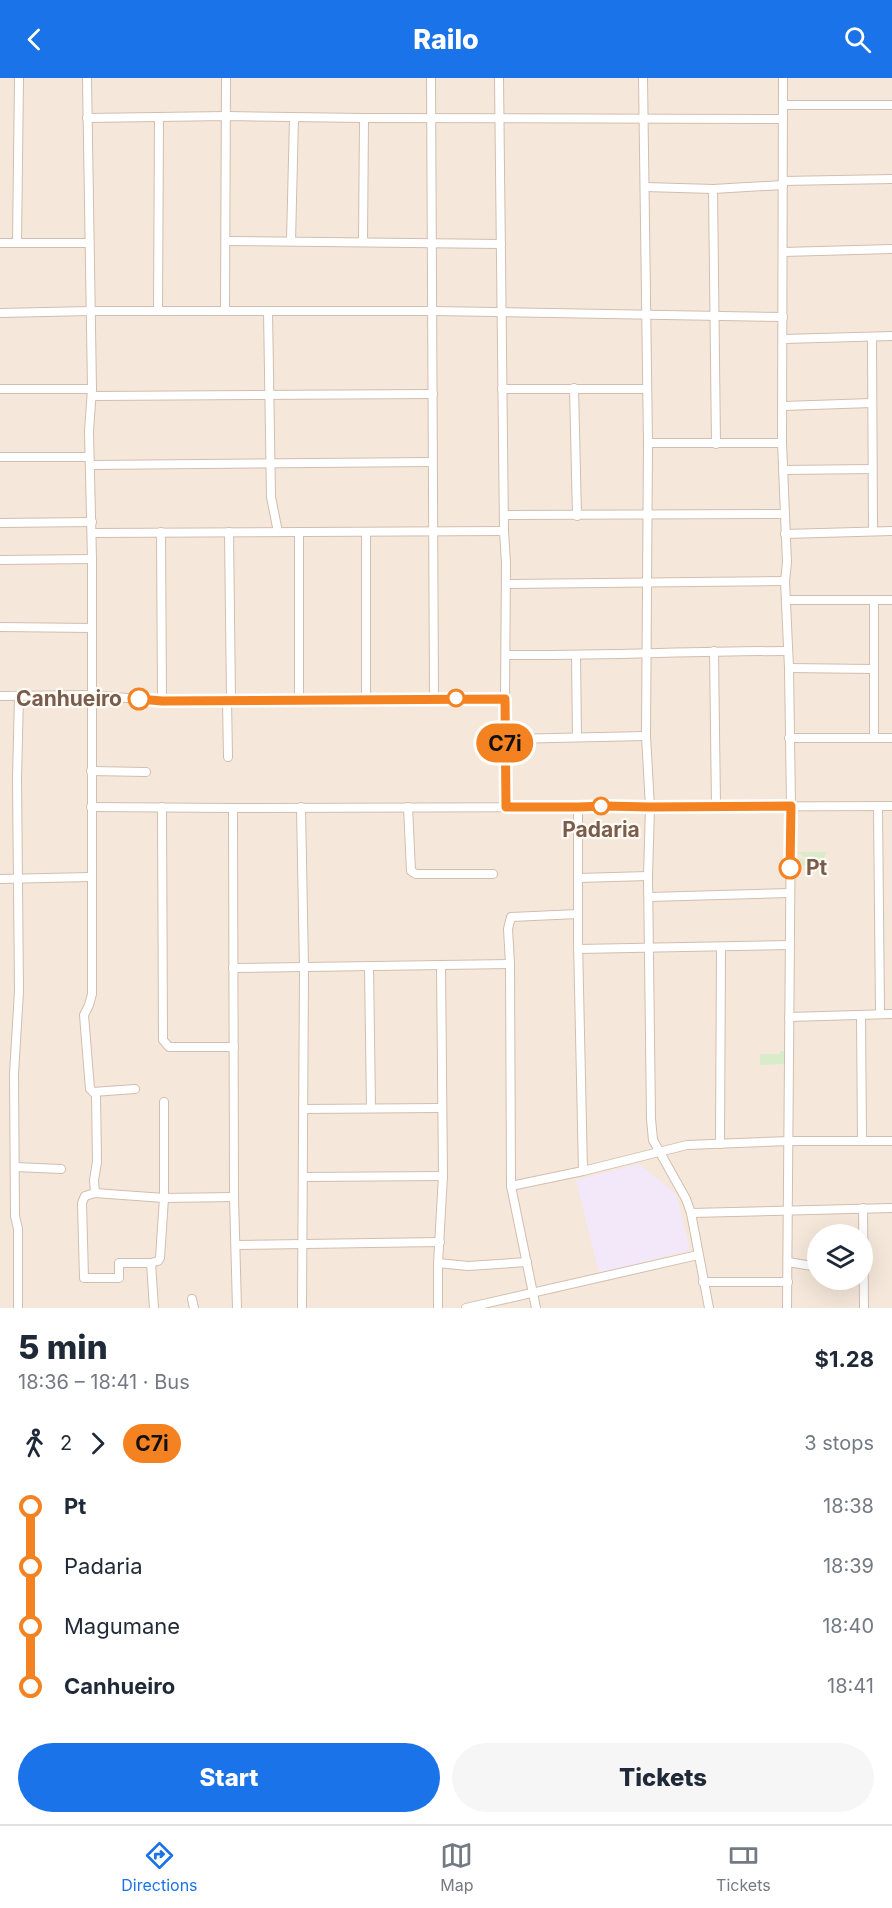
<!DOCTYPE html>
<meta charset="utf-8">
<style>
:root{--surface:#fff;--page:#f6f6f7;--text:#1f2937;--muted:#747a83;--line:#e0e1e3;--accent:#1a73e8}
body{margin:0;font-family:Inter,sans-serif;background:var(--page);color:var(--text);height:100vh;display:flex;flex-direction:column;font-size:22px;white-space:nowrap}
*{box-sizing:border-box;margin:0}
p{font-size:20px;color:var(--muted)}
.icon{flex:none;width:33px;height:33px;fill:none;stroke:currentColor;stroke-width:2;stroke-linecap:round;stroke-linejoin:round}
.map{position:relative;height:1230px;overflow:hidden}
.side{display:flex;flex-direction:column;background:var(--surface);flex:1}
.side>*{flex:none}
.badge{padding:0 12px;border-radius:20px;font-size:21px;line-height:39px}
.tools{position:absolute;left:807px;top:1146px;display:grid;gap:12px}
.tools a{display:grid;place-items:center;width:66px;height:66px;border-radius:50%;background:var(--surface);box-shadow:0 6px 24px #0002;font-size:30px}
.map>.badge{position:absolute;translate:-50% -50%;box-shadow:0 0 0 3px #fff}
.legs{display:flex;align-items:center;gap:9px;height:66px;padding:0 18px;font-size:20px}
.legs p{margin-inline-start:auto}
.headline{display:flex;align-items:center;justify-content:space-between;height:102px;padding:0 18px}
h1{font-size:33px;font-weight:800;line-height:45px}
.primary-button{display:flex;gap:12px;margin-top:auto;padding:12px 18px}
.primary-button a{flex:1;height:69px;border-radius:36px;background:var(--accent);color:#fff;font-size:24px;font-weight:800;line-height:69px;text-align:center}
.primary-button a+a{background:var(--page);color:var(--text)}
ul{padding:0 18px;list-style:none}
li{display:flex;align-items:center;gap:21px;height:60px;font-size:22px}
li i{display:grid;place-items:center;width:9px;height:100%;margin:0 8px;background:currentColor}
li i::after{content:'';width:15px;height:15px;margin:-8px;border:4px solid;border-radius:50%;background:var(--surface)}
li p{margin-inline-start:auto}
li:first-child i{background:linear-gradient(#0000 50%,currentColor 0)}
li:last-child i{background:linear-gradient(currentColor 50%,#0000 0)}
header{display:flex;justify-content:space-between;align-items:center;height:78px;padding:0 18px;background:var(--accent);color:#fff;font-size:27px;font-weight:800}
.tabs{display:flex;justify-content:space-around;align-items:center;height:84px;border-top:2px solid var(--line);background:var(--surface);font-size:16px;color:var(--muted)}
.tabs a{display:grid;justify-items:center;gap:3px}
.tabs .selected{color:var(--accent)}
.map>svg:first-child{display:block}
.residential{fill:#f5e8da;fill-rule:evenodd}
.education{fill:#f3e8fa}
.green{fill:#d8ecc9}
.lines{fill:none;stroke-linecap:round;stroke-linejoin:round}
.minor-casing{stroke:#d1beb0;stroke-width:10}
.minor{stroke:#fff;stroke-width:8}
.line-1-casing{stroke:#fff;stroke-width:14}
.line-1{stroke:#f58220;stroke-width:9}
.stop-1-dot{fill:#fff;stroke:#f58220;stroke-width:3}
.labels{text-anchor:middle;stroke-width:4.5;stroke-linejoin:round;paint-order:stroke}
.stop-label{font-size:21px;font-weight:bold;fill:#7a5c4d;stroke:#fffaf3;text-anchor:end}
</style>
<header><svg class="icon" aria-label="back" viewBox="0 0 24 24"><path d="M15 5l-7 7 7 7"/></svg>Railo<svg class="icon" aria-label="search" viewBox="0 0 24 24"><circle cx="10" cy="10" r="6"/><path d="M15 15l6 6"/></svg></header>
<div class="map">
<svg width="892" height="1230" viewBox="0 0 892 1230">
<rect width="100%" height="100%" fill="#fdf6ec"/>
<path class="residential" d="M 0,0 L 892,0 L 892,1230 L 0,1230 ZM 818,1156 L 862,1156 L 862,1202 L 818,1202 Z"/>
<path class="education" d="M 639,1086 L 676,1116 L 690,1172 L 599,1195 L 576,1102 Z"/>
<g class="green">
<path d="M 797,774 L 827,774 L 822,783 L 811,782 L 814,793 L 805,793 L 805,788 L 799,785 L 797,780 L 808,783 L 810,782 Z"/>
<path d="M 780,973 L 784,973 L 784,986 L 760,987 L 760,976 L 780,976 Z"/>
</g>
<g class="lines">
<defs>
<g id="minor">
<path d="M 87,0 L 92,311 L 89,353 L 92,481 L 92,916 L 89,927 L 84,937 L 90,1011 L 96,1016 L 97,1084 L 94,1102 L 95,1115"/>
<path d="M 431,0 L 434,620"/>
<path d="M 499,0 L 504,453 L 506,485 L 505,621 L 506,729"/>
<path d="M 643,0 L 648,365 L 646,658 L 650,729 L 648,798 L 651,1041 L 653,1062 L 686,1121 L 691,1135 L 709,1230"/>
<path d="M 783,0 L 782,365 L 787,484 L 785,503 L 789,590 L 791,728 L 787,1230"/>
<path d="M 784,27 L 892,27"/>
<path d="M 87,40 L 226,38 L 364,40 L 783,41"/>
<path d="M 783,103 L 892,101"/>
<path d="M 645,109 L 713,111 L 783,107"/>
<path d="M 713,111 L 716,366"/>
<path d="M 226,163 L 501,166"/>
<path d="M 291,163 L 294,40"/>
<path d="M 363,164 L 364,40"/>
<path d="M 0,165 L 89,165"/>
<path d="M 17,165 L 19,0"/>
<path d="M 783,174 L 892,171"/>
<path d="M 158,233 L 159,39"/>
<path d="M 225,233 L 226,0"/>
<path d="M 268,233 L 271,419 L 278,454"/>
<path d="M 0,235 L 91,233 L 433,233 L 783,239"/>
<path d="M 872,259 L 873,453"/>
<path d="M 783,261 L 892,258"/>
<path d="M 574,310 L 577,438"/>
<path d="M 0,311 L 92,311"/>
<path d="M 502,311 L 646,311"/>
<path d="M 92,318 L 433,316"/>
<path d="M 783,328 L 872,325"/>
<path d="M 648,365 L 782,365"/>
<path d="M 0,379 L 89,379"/>
<path d="M 90,387 L 432,384"/>
<path d="M 783,392 L 872,391"/>
<path d="M 504,437 L 785,436"/>
<path d="M 0,445 L 92,444"/>
<path d="M 161,454 L 162,623"/>
<path d="M 229,454 L 231,622"/>
<path d="M 299,454 L 299,622"/>
<path d="M 92,455 L 504,453"/>
<path d="M 785,456 L 892,453"/>
<path d="M 0,482 L 92,481"/>
<path d="M 506,506 L 785,503"/>
<path d="M 786,522 L 892,522"/>
<path d="M 874,522 L 874,660"/>
<path d="M 0,549 L 92,550"/>
<path d="M 714,573 L 716,728"/>
<path d="M 506,577 C 600,578 693,573 787,573"/>
<path d="M 576,577 L 577,659"/>
<path d="M 789,590 L 873,591"/>
<path d="M 0,618 L 93,617 L 162,623 L 505,621"/>
<path d="M 227,622 L 228,679"/>
<path d="M 366,622 L 366,454"/>
<path d="M 789,660 L 892,660"/>
<path d="M 505,661 L 646,658"/>
<path d="M 91,693 L 146,694"/>
<path d="M 878,728 L 880,936"/>
<path d="M 91,729 L 233,730 L 892,728"/>
<path d="M 162,729 L 163,962 L 169,969 L 234,969"/>
<path d="M 301,729 L 304,890 L 302,1230"/>
<path d="M 408,729 L 411,793 L 416,796 L 493,796"/>
<path d="M 578,729 L 578,864 L 583,1093"/>
<path d="M 233,730 L 234,1119 L 237,1230"/>
<path d="M 579,800 L 648,798"/>
<path d="M 0,801 L 91,799"/>
<path d="M 649,819 L 790,815"/>
<path d="M 578,871 L 790,867"/>
<path d="M 369,888 L 371,1030"/>
<path d="M 441,888 L 443,1098 L 438,1185 L 468,1188 L 527,1184"/>
<path d="M 233,890 L 510,886"/>
<path d="M 861,937 L 862,1063"/>
<path d="M 789,939 L 892,936"/>
<path d="M 93,1014 L 135,1011"/>
<path d="M 303,1031 L 441,1030"/>
<path d="M 720,1066 L 721,869"/>
<path d="M 15,1089 L 61,1091"/>
<path d="M 303,1099 L 443,1098"/>
<path d="M 511,1108 L 583,1093 L 687,1067 L 789,1063 L 892,1063"/>
<path d="M 863,1130 L 864,1230"/>
<path d="M 691,1135 L 892,1130"/>
<path d="M 236,1167 L 440,1164"/>
<path d="M 788,1184 L 818,1189"/>
<path d="M 151,1185 L 119,1185 L 119,1200 L 84,1200 L 82,1125 L 85,1118 L 95,1115 L 164,1120 L 234,1119"/>
<path d="M 703,1204 L 788,1204"/>
<path d="M 192,1221 L 194,1230"/>
<path d="M 18,1230 L 18,1151 L 15,1138 L 14,996 L 19,913 L 17,700 L 19,618"/>
<path d="M 154,1230 L 151,1185 L 158,1183 L 160,1180 L 164,1120 L 164,1024"/>
<path d="M 438,1230 L 438,1185"/>
<path d="M 466,1230 L 698,1177"/>
<path d="M 536,1230 L 511,1108 L 510,886 L 508,851 L 511,839 L 578,836"/>
</g>
</defs>
<use href="#minor" class="minor-casing"/>
<use href="#minor" class="minor"/>
</g>
<g class="lines">
<defs>
<path id="line-1" d="M 139,621 L 162,623 L 505,621 L 506,729 L 578,729 L 605,728 L 650,729 L 791,728 L 790,790"/>
</defs>
<use href="#line-1" class="line-1-casing"/>
<use href="#line-1" class="line-1"/>
</g>
<g class="stop-1-dot">
<circle cx="456" cy="620" r="8"/>
<circle cx="139" cy="621" r="10"/>
<circle cx="601" cy="728" r="8"/>
<circle cx="790" cy="790" r="10"/>
</g>
<g class="labels">
<g class="stop-label">
<text x="122" y="628">Canhueiro</text>
<text x="601" y="759" text-anchor="middle">Padaria</text>
<text x="806" y="797" text-anchor="start">Pt</text>
</g>
</g>
</svg>
<div class="tools">
<a><svg class="icon" aria-label="layers" viewBox="0 0 24 24"><path d="M12 4l9 5-9 5-9-5zM3 14l9 5 9-5"/></svg></a>
</div>
<b class="badge" style="left:505px;top:665px;background:#f58220;color:#111">C7i</b>
</div>
<section class="side">
<div class="headline"><div><h1>5 min</h1><p>18:36 – 18:41 · Bus</p></div><b>$1.28</b></div>
<div class="legs"><svg class="icon" aria-label="walk" viewBox="0 0 24 24"><circle cx="13" cy="4" r="2"/><path d="M13 8l-2 6 4 7M11 14l-3 7M7 12l3-4h3l4 4"/></svg>2<svg class="icon" aria-label="forward" viewBox="0 0 24 24"><path d="M9 5l7 7-7 7"/></svg><b class="badge" style="background:#f58220;color:#111">C7i</b><p>3 stops</p></div>
<ul>
<li><i style="color:#f58220"></i><b>Pt</b><p>18:38</p></li>
<li><i style="color:#f58220"></i><span>Padaria</span><p>18:39</p></li>
<li><i style="color:#f58220"></i><span>Magumane</span><p>18:40</p></li>
<li><i style="color:#f58220"></i><b>Canhueiro</b><p>18:41</p></li>
</ul>
<div class="primary-button"><a>Start</a><a>Tickets</a></div>
</section>
<nav class="tabs">
<a class="selected"><svg class="icon" aria-label="directions" viewBox="0 0 24 24"><path d="M12 3l9 9-9 9-9-9zM9 14v-3h6M13 9l2 2-2 2"/></svg>Directions</a>
<a><svg class="icon" aria-label="map" viewBox="0 0 24 24"><path d="M3 6l6-2 6 2 6-2v14l-6 2-6-2-6 2zM9 4v14M15 6v14"/></svg>Map</a>
<a><svg class="icon" aria-label="tickets" viewBox="0 0 24 24"><path d="M3 7h18v10H3zM15 7v10"/></svg>Tickets</a>
</nav>
